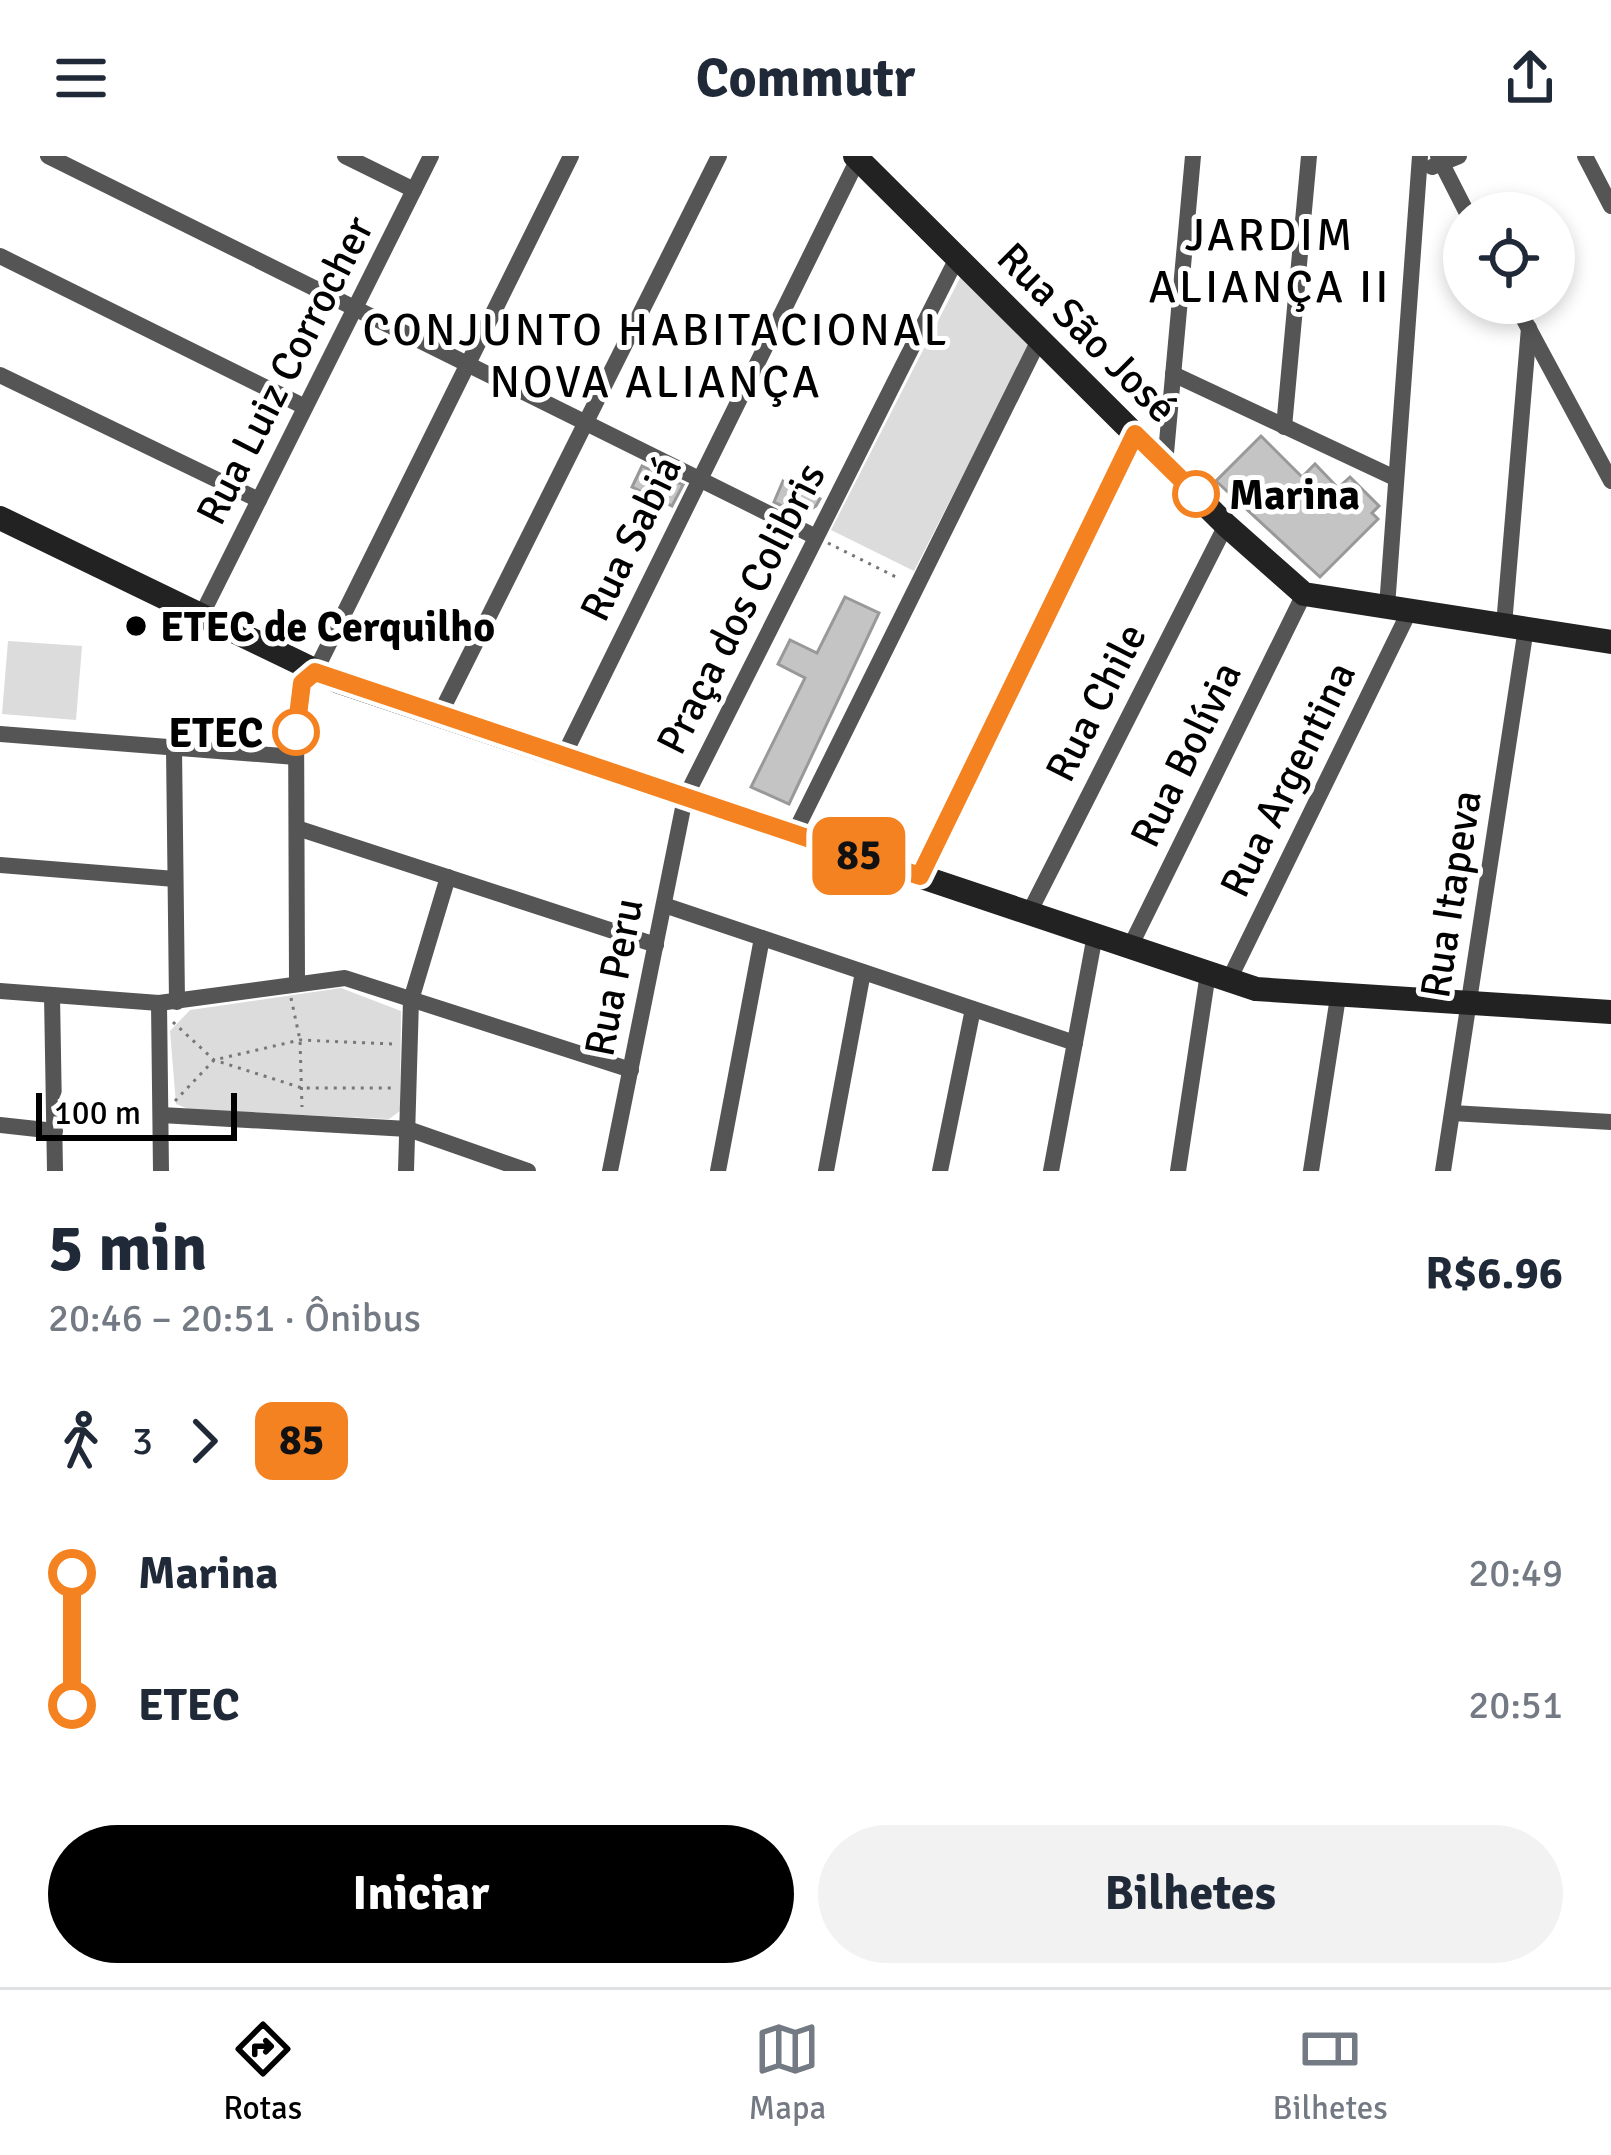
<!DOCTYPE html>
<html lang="pt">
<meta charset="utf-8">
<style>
:root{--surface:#fff;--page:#f2f2f3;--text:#1f2937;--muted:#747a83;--line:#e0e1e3;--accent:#000}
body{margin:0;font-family:Signika,sans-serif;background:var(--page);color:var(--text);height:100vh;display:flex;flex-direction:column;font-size:45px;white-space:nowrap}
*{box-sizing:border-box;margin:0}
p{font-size:39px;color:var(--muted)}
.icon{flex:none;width:66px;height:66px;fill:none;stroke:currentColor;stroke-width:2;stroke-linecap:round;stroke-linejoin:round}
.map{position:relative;height:1015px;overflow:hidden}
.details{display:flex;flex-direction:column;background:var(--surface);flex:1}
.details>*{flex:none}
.badge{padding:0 24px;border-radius:18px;font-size:42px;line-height:78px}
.controls{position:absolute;left:1443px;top:36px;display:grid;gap:24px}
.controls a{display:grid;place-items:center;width:132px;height:132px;border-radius:50%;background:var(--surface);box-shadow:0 6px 18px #0003;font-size:60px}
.scale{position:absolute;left:36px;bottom:30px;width:201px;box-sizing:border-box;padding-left:12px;border:6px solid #000;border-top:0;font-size:33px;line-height:42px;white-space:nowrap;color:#000;-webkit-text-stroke:9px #fff;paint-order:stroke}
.map>.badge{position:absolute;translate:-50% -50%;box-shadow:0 0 0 6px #fff}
.legs{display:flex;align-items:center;gap:18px;height:132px;padding:0 48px;font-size:39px}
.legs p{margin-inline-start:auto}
.head{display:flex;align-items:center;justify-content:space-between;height:204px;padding:0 48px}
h1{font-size:66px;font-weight:700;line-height:90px}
.action{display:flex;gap:24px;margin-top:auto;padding:24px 48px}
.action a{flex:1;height:138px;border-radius:72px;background:var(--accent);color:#fff;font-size:48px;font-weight:700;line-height:138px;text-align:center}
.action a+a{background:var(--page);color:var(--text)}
ul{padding:0 48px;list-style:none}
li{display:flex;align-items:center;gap:42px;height:132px;font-size:45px}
li i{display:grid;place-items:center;width:18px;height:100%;margin:0 15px;background:currentColor}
li i::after{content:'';width:30px;height:30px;margin:-15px;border:9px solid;border-radius:50%;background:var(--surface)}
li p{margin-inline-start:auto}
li:first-child i{background:linear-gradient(#0000 50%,currentColor 0)}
li:last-child i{background:linear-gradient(currentColor 50%,#0000 0)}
header{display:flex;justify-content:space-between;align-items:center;height:156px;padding:0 48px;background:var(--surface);font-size:54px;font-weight:700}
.tabs{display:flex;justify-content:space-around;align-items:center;height:168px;border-top:3px solid var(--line);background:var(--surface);font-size:33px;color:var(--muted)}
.tabs a{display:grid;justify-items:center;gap:6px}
.tabs .current{color:var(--accent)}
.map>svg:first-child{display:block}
.green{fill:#dcdcdc}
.building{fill:#c4c4c4;stroke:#999;stroke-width:3}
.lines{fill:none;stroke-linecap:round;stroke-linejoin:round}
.path{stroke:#777;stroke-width:3;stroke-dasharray:3 6;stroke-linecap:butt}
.street{stroke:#555;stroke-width:16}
.secondary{stroke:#222;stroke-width:24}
.line-1-casing{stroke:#fff;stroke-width:27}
.line-1{stroke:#f58220;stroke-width:18}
.stop-1-dot{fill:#fff;stroke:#f58220;stroke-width:6}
.poi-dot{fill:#000;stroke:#fff;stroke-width:4.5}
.labels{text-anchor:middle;stroke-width:10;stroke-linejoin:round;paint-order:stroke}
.street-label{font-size:42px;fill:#000;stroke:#fff}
.stop-label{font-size:42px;font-weight:bold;fill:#000;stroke:#fff;text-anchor:start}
.poi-label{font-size:42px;font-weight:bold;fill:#000;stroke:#fff;text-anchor:start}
.neighbourhood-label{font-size:45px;letter-spacing:3px;fill:#000;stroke:#fff}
</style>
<header><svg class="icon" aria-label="menu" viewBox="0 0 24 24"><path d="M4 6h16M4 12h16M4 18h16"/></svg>Commutr<svg class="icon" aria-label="share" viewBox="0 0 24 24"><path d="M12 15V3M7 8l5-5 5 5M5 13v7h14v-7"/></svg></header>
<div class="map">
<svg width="1611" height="1015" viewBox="0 0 1611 1015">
<rect width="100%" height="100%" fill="#fff"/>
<g class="green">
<path d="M 961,120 L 1030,188 L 914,415 L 831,374 Z"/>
<path d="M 8,485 L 82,490 L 76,564 L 2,558 Z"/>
<path d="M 341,832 L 401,855 L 400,955 L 389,963 L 191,954 L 176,948 L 170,875 L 190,854 Z"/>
</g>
<g class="building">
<path d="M 1261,280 L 1302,321 L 1315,308 L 1338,332 L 1350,321 L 1379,350 L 1372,357 L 1378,363 L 1320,421 L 1216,325 Z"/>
<path d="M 642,310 L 683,329 L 672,350 L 632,331 Z"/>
<path d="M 783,325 L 820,343 L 816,350 L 801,359 L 774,346 Z"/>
<path d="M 845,441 L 879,457 L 789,648 L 751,631 L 805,522 L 778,508 L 790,484 L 817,497 Z"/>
</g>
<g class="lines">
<g class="path">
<path d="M 828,387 L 900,423"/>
<path d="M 291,842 L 300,884 L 302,951"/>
<path d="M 173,866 L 214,904 L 302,932 L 395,932"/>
<path d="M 175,945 L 214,904 L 300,884 L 392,888"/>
</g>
<g class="street">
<path d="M 48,0 L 816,381"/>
<path d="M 345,0 L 414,34"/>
<path d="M 1438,0 L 1467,57"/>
<path d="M 1585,0 L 1611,50"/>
<path d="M 1432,11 L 1459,0"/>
<path d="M 0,100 L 305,251"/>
<path d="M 1515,147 L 1611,325"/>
<path d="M 1173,218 L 1395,322"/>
<path d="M 0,219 L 259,344"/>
<path d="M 1284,271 L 1309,0"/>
<path d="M 1165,308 L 1193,0"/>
<path d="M 1387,451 L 1420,0"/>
<path d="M 201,460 L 431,0"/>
<path d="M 1504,469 L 1529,172"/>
<path d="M 439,560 L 719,0"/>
<path d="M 0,578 L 296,601"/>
<path d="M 174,592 L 177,846"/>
<path d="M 563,601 L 858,3"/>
<path d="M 297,672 L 656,789"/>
<path d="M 794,678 L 1040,182"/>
<path d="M 0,709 L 175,723"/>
<path d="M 920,720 L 1135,278"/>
<path d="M 664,749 L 1075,887"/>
<path d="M 1029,757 L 1226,369"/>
<path d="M 1130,791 L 1304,438"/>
<path d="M 1229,824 L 1410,454"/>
<path d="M 297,826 L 296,550 L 302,527 L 315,516 L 571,0"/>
<path d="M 0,835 L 159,847 L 345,822 L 631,914"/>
<path d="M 52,839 L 55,1015"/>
<path d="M 159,847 L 161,1015"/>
<path d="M 1452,957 L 1611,966"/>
<path d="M 161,959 L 408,973 L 528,1015"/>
<path d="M 0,969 L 55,975"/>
<path d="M 406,1015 L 411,844 L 448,721"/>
<path d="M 610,1015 L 685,642 L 957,102"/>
<path d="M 718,1015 L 762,782"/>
<path d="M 826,1015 L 863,816"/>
<path d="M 940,1015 L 973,853"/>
<path d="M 1051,1015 L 1095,779"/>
<path d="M 1178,1015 L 1208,817"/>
<path d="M 1311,1015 L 1338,841"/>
<path d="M 1443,1015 L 1526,472"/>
</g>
<g class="secondary">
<path d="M 855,0 L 1226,369 L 1304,438 L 1611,486"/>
<path d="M 0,362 L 337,525 L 1256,833 L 1611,856"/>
</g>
</g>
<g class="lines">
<defs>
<path id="line-1" d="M 296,576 L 302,527 L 315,516 L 920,720 L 1135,278 L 1196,338"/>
</defs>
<use href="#line-1" class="line-1-casing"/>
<use href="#line-1" class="line-1"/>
</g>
<g class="stop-1-dot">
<circle cx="1196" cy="338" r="21"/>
<circle cx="296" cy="576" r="21"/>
</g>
<circle class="poi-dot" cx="136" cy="470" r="12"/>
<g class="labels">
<g class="street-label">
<text transform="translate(1088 176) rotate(45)" y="15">Rua São José</text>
<text transform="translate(284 214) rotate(-63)" y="15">Rua Luiz Corrocher</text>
<text transform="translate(630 382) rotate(-64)" y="15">Rua Sabiá</text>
<text transform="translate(740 452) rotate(-63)" y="15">Praça dos Colibris</text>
<text transform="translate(1095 546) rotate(-63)" y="15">Rua Chile</text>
<text transform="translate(1185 598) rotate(-64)" y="15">Rua Bolívia</text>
<text transform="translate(1287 623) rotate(-64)" y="15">Rua Argentina</text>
<text transform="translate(1450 738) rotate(-81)" y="15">Rua Itapeva</text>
<text transform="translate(613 821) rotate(-79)" y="15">Rua Peru</text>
</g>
<g class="stop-label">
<text x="1229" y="353">Marina</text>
<text x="263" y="591" text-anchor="end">ETEC</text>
</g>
<g class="poi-label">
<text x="160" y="485">ETEC de Cerquilho</text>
</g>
<g class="neighbourhood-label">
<text x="1270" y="94">JARDIM<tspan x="1270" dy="52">ALIANÇA II</tspan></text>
<text x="656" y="189">CONJUNTO HABITACIONAL<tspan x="656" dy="52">NOVA ALIANÇA</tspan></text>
</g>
</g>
</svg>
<div class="controls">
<a><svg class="icon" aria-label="locate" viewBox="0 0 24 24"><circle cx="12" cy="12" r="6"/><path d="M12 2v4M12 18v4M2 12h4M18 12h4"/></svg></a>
</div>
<div class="scale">100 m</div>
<b class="badge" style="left:859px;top:700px;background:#f58220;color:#111">85</b>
</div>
<section class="details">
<div class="head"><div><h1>5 min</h1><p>20:46 – 20:51 · Ônibus</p></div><b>R$6.96</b></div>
<div class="legs"><svg class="icon" aria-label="walk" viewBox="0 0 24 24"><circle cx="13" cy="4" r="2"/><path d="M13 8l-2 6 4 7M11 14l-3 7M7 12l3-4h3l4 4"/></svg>3<svg class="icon" aria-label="forward" viewBox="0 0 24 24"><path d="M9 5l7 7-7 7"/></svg><b class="badge" style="background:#f58220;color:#111">85</b></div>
<ul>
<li><i style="color:#f58220"></i><b>Marina</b><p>20:49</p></li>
<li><i style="color:#f58220"></i><b>ETEC</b><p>20:51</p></li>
</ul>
<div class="action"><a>Iniciar</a><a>Bilhetes</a></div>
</section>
<nav class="tabs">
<a class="current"><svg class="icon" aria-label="directions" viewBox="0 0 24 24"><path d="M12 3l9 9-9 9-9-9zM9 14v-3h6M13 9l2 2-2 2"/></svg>Rotas</a>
<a><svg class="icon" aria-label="map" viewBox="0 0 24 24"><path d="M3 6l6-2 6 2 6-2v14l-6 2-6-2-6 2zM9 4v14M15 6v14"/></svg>Mapa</a>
<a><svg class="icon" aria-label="tickets" viewBox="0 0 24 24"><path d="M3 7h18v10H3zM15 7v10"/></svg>Bilhetes</a>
</nav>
